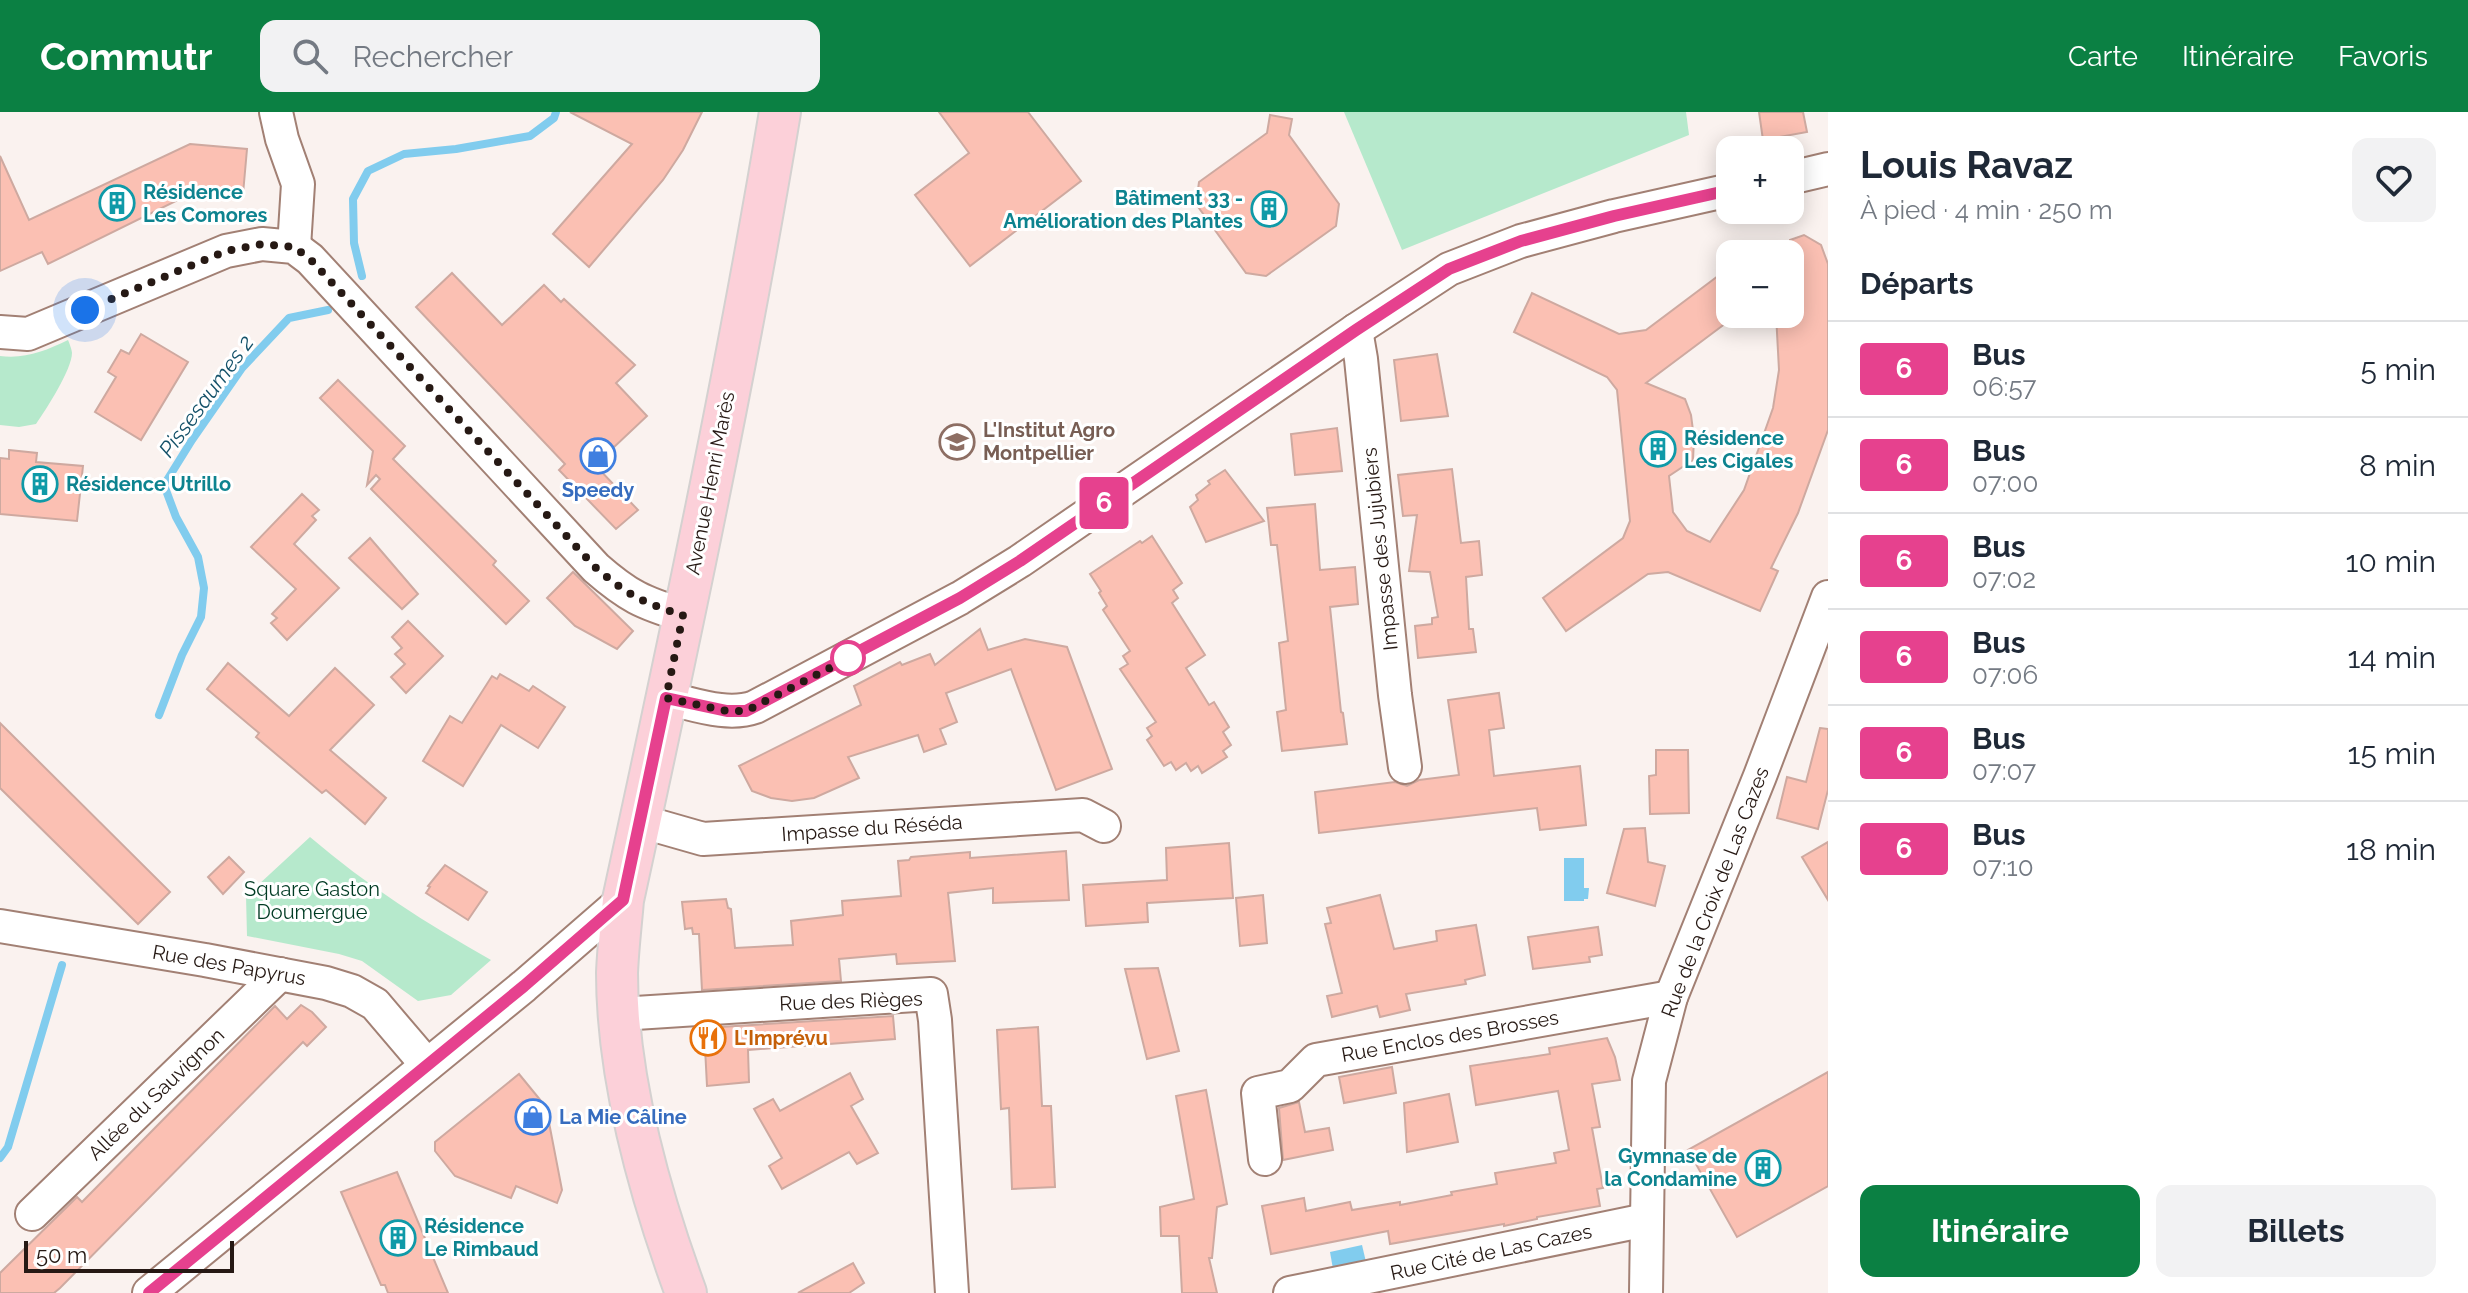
<!DOCTYPE html>
<html lang="fr">
<meta charset="utf-8">
<style>
:root{--surface:#fff;--page:#f2f2f3;--text:#1f2937;--muted:#747a83;--line:#e0e1e3;--accent:#0b8043}
body{margin:0;font-family:Raleway,sans-serif;background:var(--page);color:var(--text);height:100vh;display:flex;flex-direction:column;font-size:30px;white-space:nowrap}
*{box-sizing:border-box;margin:0}
p{font-size:26px;color:var(--muted)}
.icon{flex:none;width:44px;height:44px;fill:none;stroke:currentColor;stroke-width:2;stroke-linecap:round;stroke-linejoin:round}
.map{position:relative;flex:1;overflow:hidden}
.sheet{display:flex;flex-direction:column;background:var(--surface);width:640px}
.sheet>*{flex:none}
.badge{padding:0 16px;border-radius:6px;font-size:28px;line-height:52px}
.fabs{position:absolute;left:1716px;top:24px;display:grid;gap:16px}
.fabs a{display:grid;place-items:center;width:88px;height:88px;border-radius:16px;background:var(--surface);box-shadow:0 4px 20px #0003;font-size:40px}
.scale{position:absolute;left:24px;bottom:20px;width:210px;box-sizing:border-box;padding-left:8px;border:4px solid #261914;border-top:0;font-size:22px;line-height:28px;white-space:nowrap;color:#261914;-webkit-text-stroke:6px #fff;paint-order:stroke}
.you{position:absolute;width:40px;height:40px;margin:-20px;border:6px solid #fff;border-radius:50%;background:#1a73e8;box-shadow:0 0 0 12px #1a73e833}
.map>.badge{position:absolute;translate:-50% -50%;box-shadow:0 0 0 4px #fff}
h2{padding:0 32px;font-size:30px;line-height:72px}
.round{display:grid;place-items:center;flex:none;width:84px;height:84px;border-radius:16px;background:var(--page)}
.overview{display:flex;align-items:center;justify-content:space-between;height:136px;padding:0 32px}
h1{font-size:38px;font-weight:700;line-height:60px}
.action{display:flex;gap:16px;margin-top:auto;padding:16px 32px}
.action a{flex:1;height:92px;border-radius:16px;background:var(--accent);color:#fff;font-size:32px;font-weight:700;line-height:92px;text-align:center}
.action a+a{background:var(--page);color:var(--text)}
ul{padding:0;list-style:none}
li{display:flex;align-items:center;gap:24px;height:96px;padding:0 32px;border-top:2px solid var(--line)}
li div{flex:1}
li b{display:block;font-size:30px}
li em{font-style:normal}
li .badge{min-width:88px;font-weight:700;text-align:center}
header{display:flex;align-items:center;gap:48px;box-sizing:border-box;height:112px;padding:0 40px;background:var(--accent);color:#fff}
header strong{font-size:38px}
nav{display:flex;gap:44px;margin-inline-start:auto;font-size:28px}
.search{width:560px;height:72px;background:var(--page);display:flex;align-items:center;gap:20px;box-sizing:border-box;padding:0 28px;border-radius:16px;color:var(--muted);font-size:30px}
main{display:flex;flex:1;min-height:0}
.map>svg:first-child{display:block}
.green{fill:#b6e9cc}
.water{fill:#81ccee}
.lines{fill:none;stroke-linecap:round;stroke-linejoin:round}
.stream{stroke:#81ccee;stroke-width:8}
.building{fill:#fbc0b3;stroke:#cea9a0;stroke-width:2}
.minor-casing{stroke:#a28074;stroke-width:36}
.major-casing{stroke:#d4d1d0;stroke-width:44}
.minor{stroke:#fff;stroke-width:32}
.major{stroke:#fcd0d9;stroke-width:40}
.line-casing{stroke:#fff;stroke-width:18}
.line{stroke:#e6418e;stroke-width:12}
.walk{stroke:#261914;stroke-width:8;stroke-dasharray:0 14.4}
.stop-dot{fill:#fff;stroke:#e6418e;stroke-width:4}
.labels{text-anchor:middle;stroke-width:6;stroke-linejoin:round;paint-order:stroke}
.culture-label{font-size:20px;font-weight:bold;fill:#0d838f;stroke:#fff;text-anchor:start}
.education-label{font-size:20px;font-weight:bold;fill:#785e54;stroke:#fff;text-anchor:start}
.street-label{font-size:20px;fill:#261914;stroke:#fff}
.shop-label{font-size:20px;font-weight:bold;fill:#366cbe;stroke:#fff}
.park-label{font-size:20px;fill:#003b23;stroke:#fff}
.food-label{font-size:20px;font-weight:bold;fill:#c56008;stroke:#fff;text-anchor:start}
.water-label{font-size:22px;font-style:italic;fill:#135169;stroke:#fff}
</style>
<header>
<strong>Commutr</strong>
<div class="search"><svg class="icon" aria-label="search" viewBox="0 0 24 24"><circle cx="10" cy="10" r="6"/><path d="M15 15l6 6"/></svg>Rechercher</div>
<nav><a>Carte</a><a>Itinéraire</a><a>Favoris</a></nav>
</header>
<main>
<div class="map">
<svg width="1828" height="1181" viewBox="0 0 1828 1181">
<rect width="100%" height="100%" fill="#faf2ef"/>
<g class="green">
<path d="M 1344,0 L 1686,0 L 1689,23 L 1402,138 Z"/>
<path d="M 68,228 C 69,230 72,238 72,241 C 72,257 46,298 36,312 L 19,315 L 0,313 L 0,244 C 26,247 45,239 68,228 Z"/>
<path d="M 310,725 C 366,773 427,812 491,848 L 451,883 L 418,889 L 362,849 L 339,842 L 247,824 L 246,784 Z"/>
</g>
<g class="water">
<path d="M 1564,746 L 1584,746 L 1584,776 L 1589,776 L 1588,787 L 1584,787 L 1584,789 L 1564,789 Z"/>
<path d="M 1362,1133 L 1366,1150 L 1333,1157 L 1330,1140 Z"/>
</g>
<g class="lines">
<g class="stream">
<path d="M 362,164 L 354,131 L 353,87 L 368,59 L 404,42 L 456,37 L 530,24 L 554,6 L 556,0"/>
<path d="M 159,603 L 182,543 L 201,505 L 204,476 L 198,445 L 176,405 L 164,373 L 192,328 L 242,256 L 289,206 L 328,198"/>
<path d="M 0,1046 L 8,1035 L 62,853"/>
</g>
</g>
<g class="building">
<path d="M 570,0 L 702,0 L 683,38 L 663,68 L 589,155 L 553,122 L 632,32 Z"/>
<path d="M 939,0 L 1028,0 L 1081,69 L 970,154 L 915,83 L 969,41 Z"/>
<path d="M 1759,0 L 1803,0 L 1807,20 L 1763,28 Z"/>
<path d="M 1270,3 L 1292,7 L 1289,23 L 1339,92 L 1336,114 L 1266,164 L 1246,161 L 1196,92 L 1199,70 L 1267,21 Z"/>
<path d="M 190,32 L 247,37 L 243,82 L 198,78 L 48,152 L 42,140 L 0,159 L 0,44 L 29,108 Z"/>
<path d="M 1804,123 L 1821,133 L 1828,152 L 1828,318 L 1798,401 L 1771,456 L 1778,459 L 1760,499 L 1668,460 L 1648,462 L 1566,519 L 1543,486 L 1623,426 L 1630,409 L 1617,278 L 1607,265 L 1514,220 L 1532,181 L 1619,222 L 1646,218 L 1730,155 L 1730,208 L 1646,271 L 1685,287 L 1691,303 L 1694,326 L 1693,348 L 1669,364 L 1673,400 L 1687,419 L 1710,430 L 1744,378 L 1773,296 L 1779,258 L 1776,202 L 1790,202 L 1790,128 Z"/>
<path d="M 452,161 L 502,213 L 544,173 L 561,190 L 564,187 L 635,253 L 616,271 L 647,304 L 595,353 L 638,398 L 616,417 L 559,358 L 565,352 L 416,195 Z"/>
<path d="M 141,222 L 188,250 L 141,328 L 95,300 L 116,265 L 108,260 L 121,238 L 129,242 Z"/>
<path d="M 1437,242 L 1448,304 L 1401,309 L 1394,248 Z"/>
<path d="M 338,268 L 405,334 L 393,347 L 496,449 L 493,453 L 529,489 L 506,512 L 371,377 L 380,367 L 376,363 L 367,373 L 373,339 L 320,286 Z"/>
<path d="M 1337,316 L 1342,359 L 1295,363 L 1291,322 Z"/>
<path d="M 9,338 L 37,341 L 36,350 L 83,354 L 77,409 L 0,402 L 0,346 L 9,347 Z"/>
<path d="M 1452,357 L 1461,431 L 1479,429 L 1482,463 L 1466,465 L 1469,517 L 1473,517 L 1476,540 L 1418,546 L 1415,514 L 1432,512 L 1432,506 L 1438,505 L 1430,460 L 1409,459 L 1417,403 L 1403,404 L 1398,363 Z"/>
<path d="M 1225,358 L 1264,409 L 1206,430 L 1190,395 L 1198,388 L 1196,383 L 1210,372 L 1208,369 Z"/>
<path d="M 302,382 L 319,398 L 312,404 L 316,408 L 294,432 L 339,476 L 287,528 L 271,511 L 277,506 L 272,502 L 296,477 L 251,435 Z"/>
<path d="M 1315,392 L 1320,458 L 1355,455 L 1358,492 L 1330,495 L 1341,600 L 1343,601 L 1347,632 L 1282,639 L 1277,600 L 1286,598 L 1279,531 L 1288,529 L 1277,433 L 1271,433 L 1267,396 Z"/>
<path d="M 1152,424 L 1182,471 L 1173,478 L 1178,486 L 1172,491 L 1205,543 L 1186,556 L 1209,593 L 1214,590 L 1229,615 L 1223,620 L 1231,633 L 1223,639 L 1227,645 L 1202,661 L 1198,654 L 1191,659 L 1186,651 L 1176,658 L 1171,650 L 1164,654 L 1147,628 L 1152,624 L 1147,616 L 1156,610 L 1120,557 L 1128,552 L 1123,544 L 1130,539 L 1103,498 L 1107,494 L 1099,481 L 1101,479 L 1090,462 L 1140,429 L 1142,431 Z"/>
<path d="M 370,426 L 418,482 L 402,497 L 349,446 Z"/>
<path d="M 573,460 L 633,519 L 617,537 L 575,514 L 547,486 Z"/>
<path d="M 408,509 L 443,544 L 406,581 L 391,565 L 405,552 L 395,542 L 402,536 L 392,525 Z"/>
<path d="M 980,517 L 988,538 L 1025,527 L 1067,535 L 1112,657 L 1056,678 L 1011,557 L 946,581 L 957,610 L 940,617 L 946,632 L 924,640 L 918,623 L 848,645 L 859,666 L 814,686 L 792,689 L 771,686 L 752,679 L 739,654 L 861,593 L 854,574 L 900,550 L 902,553 L 930,542 L 935,553 Z"/>
<path d="M 228,551 L 289,604 L 335,556 L 374,593 L 330,638 L 386,686 L 365,712 L 326,678 L 322,681 L 256,625 L 259,621 L 207,577 Z"/>
<path d="M 500,562 L 529,579 L 533,574 L 565,595 L 538,636 L 501,613 L 463,674 L 423,649 L 450,604 L 462,611 L 492,564 L 497,567 Z"/>
<path d="M 1499,581 L 1504,616 L 1489,618 L 1494,664 L 1580,654 L 1586,713 L 1540,718 L 1537,696 L 1319,721 L 1315,680 L 1395,670 L 1407,674 L 1419,668 L 1459,663 L 1448,588 Z"/>
<path d="M 0,611 L 170,780 L 138,812 L 0,676 Z"/>
<path d="M 1820,616 L 1828,617 L 1828,678 L 1818,717 L 1777,706 L 1787,665 L 1806,670 Z"/>
<path d="M 1656,638 L 1688,638 L 1689,701 L 1650,702 L 1649,664 L 1656,663 Z"/>
<path d="M 1645,716 L 1648,750 L 1665,754 L 1655,794 L 1607,781 L 1624,717 Z"/>
<path d="M 1828,730 L 1828,788 L 1802,745 Z"/>
<path d="M 1229,731 L 1233,786 L 1147,791 L 1148,810 L 1086,814 L 1083,773 L 1167,768 L 1166,736 Z"/>
<path d="M 1066,739 L 1069,788 L 993,791 L 993,776 L 948,781 L 955,849 L 897,852 L 896,842 L 839,847 L 841,869 L 702,878 L 699,822 L 693,822 L 692,816 L 685,817 L 682,790 L 726,787 L 728,796 L 731,797 L 735,836 L 793,833 L 791,809 L 843,803 L 842,789 L 901,784 L 898,749 L 909,748 L 911,745 L 970,740 L 970,746 Z"/>
<path d="M 229,745 L 244,760 L 223,782 L 208,765 Z"/>
<path d="M 445,753 L 487,780 L 468,808 L 426,781 L 430,775 L 428,774 Z"/>
<path d="M 1263,783 L 1267,831 L 1240,834 L 1236,786 Z"/>
<path d="M 1380,783 L 1394,837 L 1437,829 L 1436,819 L 1476,813 L 1485,863 L 1465,868 L 1466,872 L 1406,882 L 1410,898 L 1380,905 L 1377,894 L 1332,905 L 1327,884 L 1342,881 L 1325,812 L 1331,811 L 1327,796 Z"/>
<path d="M 1598,815 L 1602,843 L 1589,845 L 1590,850 L 1533,857 L 1528,825 Z"/>
<path d="M 1158,856 L 1179,939 L 1147,947 L 1125,857 Z"/>
<path d="M 301,893 L 312,900 L 326,915 L 307,934 L 303,930 L 60,1176 L 54,1181 L 0,1181 L 0,1161 L 77,1085 L 82,1090 L 275,894 L 287,907 Z"/>
<path d="M 893,904 L 895,927 L 748,938 L 749,970 L 707,974 L 704,916 Z"/>
<path d="M 1038,915 L 1042,994 L 1051,994 L 1055,1075 L 1012,1077 L 1009,996 L 1001,997 L 997,918 Z"/>
<path d="M 1607,926 L 1615,945 L 1620,968 L 1592,972 L 1600,1015 L 1592,1016 L 1603,1076 L 1597,1077 L 1600,1094 L 1537,1105 L 1537,1107 L 1504,1114 L 1504,1112 L 1390,1132 L 1388,1119 L 1271,1142 L 1262,1094 L 1304,1086 L 1306,1099 L 1350,1090 L 1352,1098 L 1400,1090 L 1400,1093 L 1452,1083 L 1451,1080 L 1497,1072 L 1495,1061 L 1556,1051 L 1554,1041 L 1569,1038 L 1558,979 L 1476,993 L 1470,954 L 1550,942 L 1549,936 Z"/>
<path d="M 1392,955 L 1396,981 L 1344,991 L 1339,965 Z"/>
<path d="M 1828,960 L 1828,1074 L 1737,1125 L 1688,1038 Z"/>
<path d="M 850,961 L 863,987 L 851,994 L 878,1041 L 857,1052 L 849,1040 L 782,1077 L 769,1054 L 782,1046 L 754,997 L 773,987 L 780,999 Z"/>
<path d="M 519,962 L 546,995 L 562,1078 L 557,1091 L 516,1074 L 511,1086 L 455,1064 L 435,1039 L 435,1030 Z"/>
<path d="M 1206,978 L 1227,1092 L 1217,1095 L 1212,1146 L 1209,1146 L 1217,1181 L 1182,1181 L 1179,1124 L 1161,1124 L 1160,1095 L 1194,1087 L 1176,984 Z"/>
<path d="M 1449,982 L 1458,1030 L 1407,1040 L 1404,991 Z"/>
<path d="M 1299,990 L 1305,1020 L 1329,1016 L 1333,1038 L 1283,1048 L 1279,996 Z"/>
<path d="M 397,1060 L 448,1181 L 388,1181 L 385,1173 L 381,1173 L 341,1080 Z"/>
<path d="M 853,1151 L 864,1171 L 849,1181 L 798,1181 Z"/>
</g>
<g class="lines">
<defs>
<g id="minor">
<path d="M 276,0 L 282,27 L 298,72 L 294,135"/>
<path d="M 1790,66 L 1828,57"/>
<path d="M 1356,218 L 1361,247 L 1395,583 L 1405,655"/>
<path d="M 0,220 L 28,222 L 226,139 L 262,132 L 294,135 L 310,147 L 596,456 C 628,484 643,491 683,503"/>
<path d="M 666,586 C 694,592 727,605 755,595 L 960,486 L 1020,449 L 1356,218 L 1449,157 L 1521,129 L 1614,104 L 1730,78"/>
<path d="M 640,709 L 703,727 L 1083,703 L 1104,714"/>
<path d="M 0,814 L 205,848 L 326,871 L 352,879 L 375,892 L 427,953"/>
<path d="M 620,902 L 931,882 L 935,908 L 952,1181"/>
<path d="M 1265,1047 L 1258,981 L 1290,974 L 1316,948 L 1671,885"/>
<path d="M 32,1102 L 280,862"/>
<path d="M 149,1181 L 524,874 L 623,788"/>
<path d="M 1290,1181 L 1646,1108"/>
<path d="M 1646,1181 L 1649,969 L 1671,885 L 1760,664 L 1828,485"/>
</g>
<path id="major" d="M 686,1181 C 650,1083 617,966 617,861 C 618,836 621,812 623,788 C 680,526 736,264 780,0"/>
</defs>
<use href="#minor" class="minor-casing"/>
<use href="#major" class="major-casing"/>
<use href="#minor" class="minor"/>
<use href="#major" class="major"/>
</g>
<g class="lines">
<defs>
<path id="line" d="M 149,1181 L 524,874 L 623,788 L 666,586 L 727,599 L 746,599 L 960,486 L 1020,449 L 1356,218 L 1449,157 L 1521,129 L 1614,104 L 1730,78"/>
</defs>
<use href="#line" class="line-casing"/>
<use href="#line" class="line"/>
<path class="walk" d="M 85,198 L 226,139 L 262,132 L 294,135 L 310,147 L 596,456 C 628,483 643,491 683,503 L 666,586 L 727,599 L 746,599 L 851,545 L 848,546"/>
</g>
<defs>
<symbol id="building-ring" viewBox="-11 -11 22 22"><circle r="9.5" fill="#fff" stroke="#0f9aa8" stroke-width="1.5"/><path d="M-4-6H4V6H1V3H-1V6H-4ZM-2.5-4.3h1.7v1.8h-1.7ZM.8-4.3h1.7v1.8H.8ZM-2.5-1h1.7V.8h-1.7ZM.8-1h1.7V.8H.8Z" fill="#0f9aa8"/></symbol>
<symbol id="university-ring" viewBox="-11 -11 22 22"><circle r="9.5" fill="#fff" stroke="#8d6e63" stroke-width="1.5"/><path d="M0-5L7-2L0 1L-7-2ZM-4 1L0 2.5L4 1V4Q0 6-4 4Z" fill="#8d6e63"/></symbol>
<symbol id="shop-ring" viewBox="-11 -11 22 22"><circle r="9.5" fill="#fff" stroke="#3f7fe0" stroke-width="1.5"/><path d="M-5-2.5h2.3a2.7 3.5 0 0 1 5.4 0H5L5.5 6h-11ZM-1.5-2.5h3a1.5 2.3 0 0 0-3 0Z" fill="#3f7fe0"/></symbol>
<symbol id="restaurant-ring" viewBox="-11 -11 22 22"><circle r="9.5" fill="#fff" stroke="#e8710a" stroke-width="1.5"/><path d="M-5-6h1v4h1v-4h1v4h1v-4h1v5L-1.5 .5V6h-2V.5L-5-1ZM5-6V6H3V1.5H1.5Q1.5-4 5-6Z" fill="#e8710a"/></symbol>
</defs>
<g fill-rule="evenodd">
<use href="#building-ring" x="97" y="71" width="40" height="40"/>
<use href="#building-ring" x="1249" y="77" width="40" height="40"/>
<use href="#university-ring" x="937" y="310" width="40" height="40"/>
<use href="#building-ring" x="1638" y="317" width="40" height="40"/>
<use href="#shop-ring" x="578" y="324" width="40" height="40"/>
<use href="#building-ring" x="20" y="352" width="40" height="40"/>
<use href="#restaurant-ring" x="688" y="906" width="40" height="40"/>
<use href="#shop-ring" x="513" y="985" width="40" height="40"/>
<use href="#building-ring" x="1743" y="1036" width="40" height="40"/>
<use href="#building-ring" x="378" y="1106" width="40" height="40"/>
</g>
<circle class="stop-dot" cx="848" cy="546" r="16"/>
<g class="labels">
<g class="culture-label">
<text x="143" y="87">Résidence<tspan x="143" dy="23">Les Comores</tspan></text>
<text x="1243" y="93" text-anchor="end">Bâtiment 33 -<tspan x="1243" dy="23">Amélioration des Plantes</tspan></text>
<text x="1684" y="333">Résidence<tspan x="1684" dy="23">Les Cigales</tspan></text>
<text x="66" y="379">Résidence Utrillo</text>
<text x="1737" y="1051" text-anchor="end">Gymnase de<tspan x="1737" dy="23">la Condamine</tspan></text>
<text x="424" y="1121">Résidence<tspan x="424" dy="23">Le Rimbaud</tspan></text>
</g>
<g class="education-label">
<text x="983" y="325">L'Institut Agro<tspan x="983" dy="23">Montpellier</tspan></text>
</g>
<g class="street-label">
<text transform="translate(710 371) rotate(-79)" y="7">Avenue Henri Marès</text>
<text transform="translate(1380 437) rotate(-96)" y="7">Impasse des Jujubiers</text>
<text transform="translate(872 716) rotate(-4)" y="7">Impasse du Réséda</text>
<text transform="translate(1715 780) rotate(-69)" y="7">Rue de la Croix de Las Cazes</text>
<text transform="translate(229 853) rotate(10)" y="7">Rue des Papyrus</text>
<text transform="translate(851 889) rotate(-2)" y="7">Rue des Rièges</text>
<text transform="translate(1450 924) rotate(-10)" y="7">Rue Enclos des Brosses</text>
<text transform="translate(156 982) rotate(-44)" y="7">Allée du Sauvignon</text>
<text transform="translate(1491 1140) rotate(-12)" y="7">Rue Cité de Las Cazes</text>
</g>
<g class="shop-label">
<text x="598" y="385">Speedy</text>
<text x="559" y="1012" text-anchor="start">La Mie Câline</text>
</g>
<g class="park-label">
<text x="312" y="784">Square Gaston<tspan x="312" dy="23">Doumergue</tspan></text>
</g>
<g class="food-label">
<text x="734" y="933">L'Imprévu</text>
</g>
<g class="water-label">
<text transform="translate(206 284) rotate(-54)" y="8">Pissesaumes 2</text>
</g>
</g>
</svg>
<div class="fabs">
<a>+</a>
<a>−</a>
</div>
<div class="scale">50 m</div>
<div class="you" style="left:85px;top:198px"></div>
<b class="badge" style="left:1104px;top:391px;background:#e6418e;color:#fff">6</b>
</div>
<section class="sheet">
<div class="overview"><div><h1>Louis Ravaz</h1><p>À pied · 4 min · 250 m</p></div><a class="round"><svg class="icon" aria-label="heart" viewBox="0 0 24 24"><path d="M12 20l-8-8c-3-5 5-10 8-4 3-6 11-1 8 4z"/></svg></a></div>
<h2>Départs</h2>
<ul>
<li><span class="badge" style="background:#e6418e;color:#fff">6</span><div><b>Bus</b><p>06:57</p></div><em>5 min</em></li>
<li><span class="badge" style="background:#e6418e;color:#fff">6</span><div><b>Bus</b><p>07:00</p></div><em>8 min</em></li>
<li><span class="badge" style="background:#e6418e;color:#fff">6</span><div><b>Bus</b><p>07:02</p></div><em>10 min</em></li>
<li><span class="badge" style="background:#e6418e;color:#fff">6</span><div><b>Bus</b><p>07:06</p></div><em>14 min</em></li>
<li><span class="badge" style="background:#e6418e;color:#fff">6</span><div><b>Bus</b><p>07:07</p></div><em>15 min</em></li>
<li><span class="badge" style="background:#e6418e;color:#fff">6</span><div><b>Bus</b><p>07:10</p></div><em>18 min</em></li>
</ul>
<div class="action"><a>Itinéraire</a><a>Billets</a></div>
</section>
</main>
